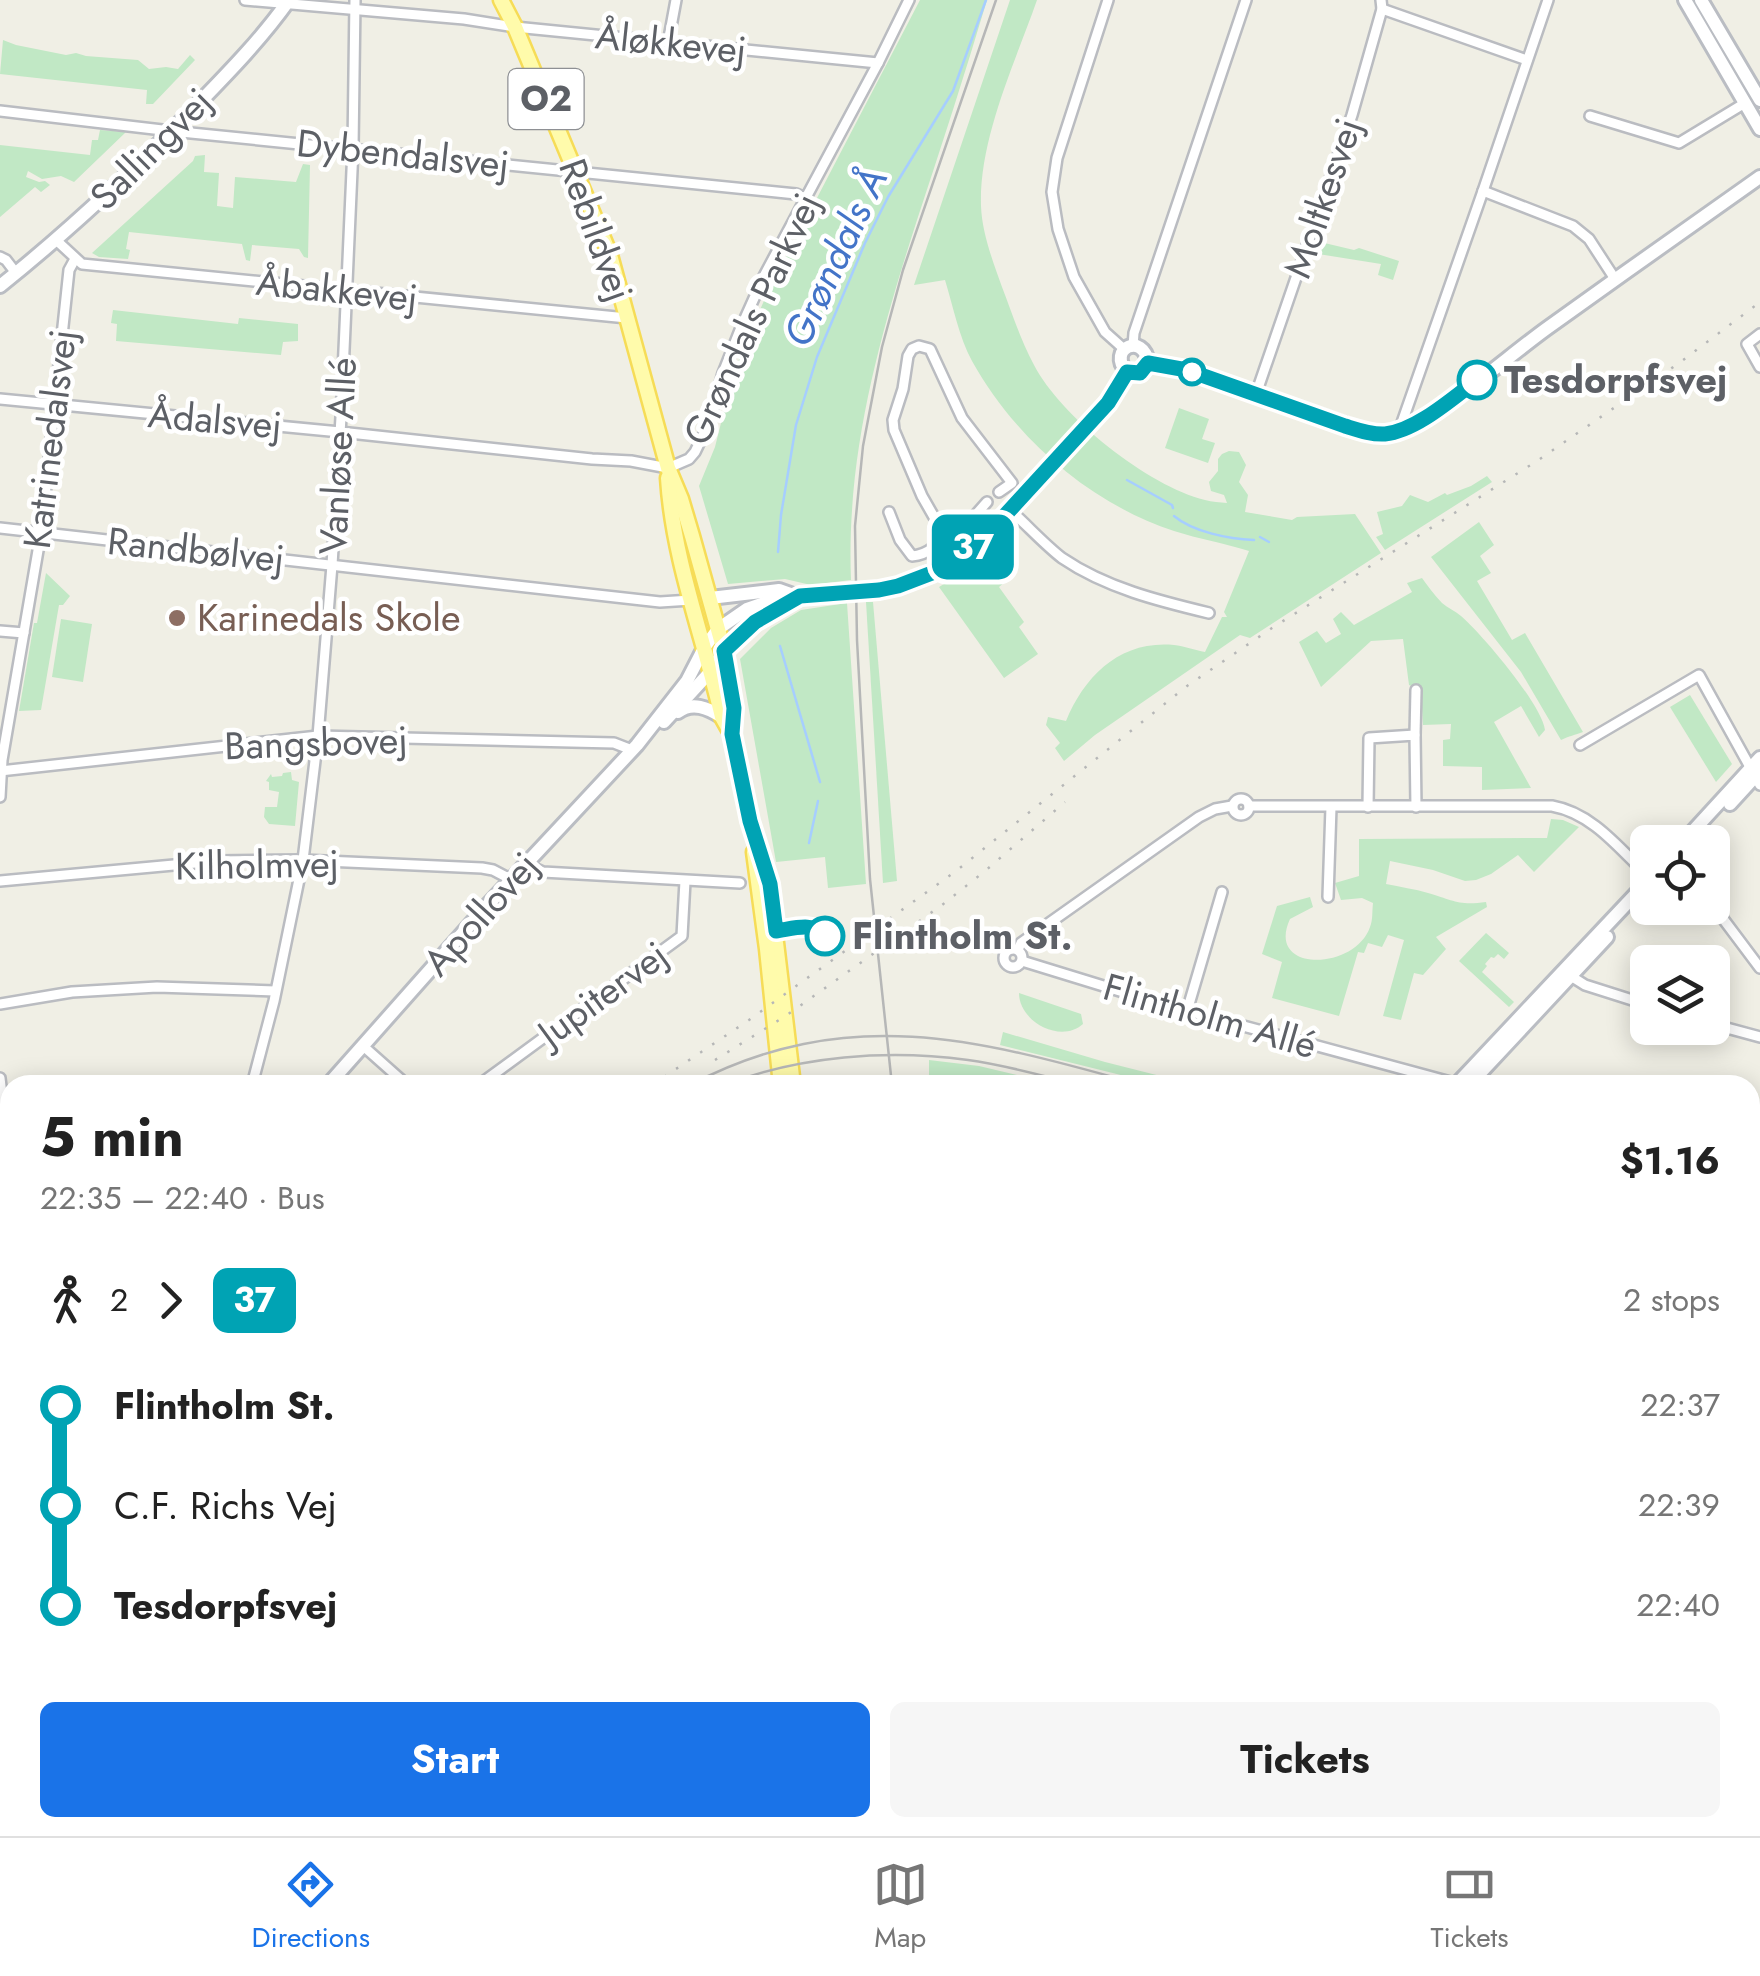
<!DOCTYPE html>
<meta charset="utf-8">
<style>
:root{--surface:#fff;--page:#f6f6f6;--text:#222;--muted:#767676;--line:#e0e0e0;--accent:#1a73e8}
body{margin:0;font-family:Jost,sans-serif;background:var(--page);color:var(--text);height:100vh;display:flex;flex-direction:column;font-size:38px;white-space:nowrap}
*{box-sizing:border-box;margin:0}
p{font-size:32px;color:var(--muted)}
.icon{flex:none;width:55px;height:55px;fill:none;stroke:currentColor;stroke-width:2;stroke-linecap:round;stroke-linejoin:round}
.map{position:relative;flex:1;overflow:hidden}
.drawer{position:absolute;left:0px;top:1075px;width:1760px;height:762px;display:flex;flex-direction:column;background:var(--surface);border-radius:30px 30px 0 0;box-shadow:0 5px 25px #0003}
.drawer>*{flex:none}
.badge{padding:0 20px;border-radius:15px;font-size:35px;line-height:65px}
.buttons{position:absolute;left:1630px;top:825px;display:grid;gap:20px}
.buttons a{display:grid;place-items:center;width:100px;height:100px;border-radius:15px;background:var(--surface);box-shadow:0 5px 25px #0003;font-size:50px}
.map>.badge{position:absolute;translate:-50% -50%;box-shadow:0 0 0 5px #fff}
.legs{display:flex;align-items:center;gap:15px;height:110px;padding:0 40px;font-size:32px}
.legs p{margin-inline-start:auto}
.summary{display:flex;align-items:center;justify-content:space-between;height:170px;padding:0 40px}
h1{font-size:55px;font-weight:700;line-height:75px}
.primary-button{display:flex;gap:20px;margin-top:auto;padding:20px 40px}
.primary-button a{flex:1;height:115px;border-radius:15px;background:var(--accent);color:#fff;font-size:40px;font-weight:700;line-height:115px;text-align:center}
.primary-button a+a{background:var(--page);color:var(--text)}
ul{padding:0 40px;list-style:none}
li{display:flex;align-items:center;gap:35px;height:100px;font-size:38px}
li i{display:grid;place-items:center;width:15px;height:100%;margin:0 12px;background:currentColor}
li i::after{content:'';width:25px;height:25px;margin:-12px;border:8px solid;border-radius:50%;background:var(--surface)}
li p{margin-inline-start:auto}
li:first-child i{background:linear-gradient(#0000 50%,currentColor 0)}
li:last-child i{background:linear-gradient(currentColor 50%,#0000 0)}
.tab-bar{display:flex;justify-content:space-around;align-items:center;height:140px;border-top:2px solid var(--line);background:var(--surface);font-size:28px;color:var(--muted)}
.tab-bar a{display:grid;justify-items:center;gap:5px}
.tab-bar .current{color:var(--accent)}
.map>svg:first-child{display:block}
.green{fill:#c1e8c5}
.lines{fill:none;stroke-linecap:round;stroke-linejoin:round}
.stream{stroke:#a6ceff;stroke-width:2.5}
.street-casing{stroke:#babcc1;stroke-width:14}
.secondary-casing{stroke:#babdc3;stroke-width:18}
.primary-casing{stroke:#f6dc57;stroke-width:19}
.street{stroke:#fff;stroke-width:9}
.secondary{stroke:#fff;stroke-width:12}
.primary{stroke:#fffbab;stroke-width:14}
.tram{stroke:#b6b7b7;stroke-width:2.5}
.rail{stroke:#b6b7b7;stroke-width:2.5;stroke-dasharray:2.5 12;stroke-linecap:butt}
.secondary-bridge-casing{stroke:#babdc3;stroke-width:18;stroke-linecap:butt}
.secondary-bridge{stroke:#fff;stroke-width:12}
.line-1-casing{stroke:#fff;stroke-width:22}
.line-1{stroke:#00a3b4;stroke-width:15}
.stop-1-dot{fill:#fff;stroke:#00a3b4;stroke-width:5}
.education-dot{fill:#8d6e63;stroke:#fff;stroke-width:4}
.labels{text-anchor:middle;stroke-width:9;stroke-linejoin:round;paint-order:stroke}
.shield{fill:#fff;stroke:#8e9094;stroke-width:2.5}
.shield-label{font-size:35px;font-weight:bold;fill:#5d6066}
.street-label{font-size:38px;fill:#5d6066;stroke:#fff}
.stop-label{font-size:38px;font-weight:bold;fill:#5d6066;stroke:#fff;text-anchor:start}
.education-label{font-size:38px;fill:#785e54;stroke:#fff;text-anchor:start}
.water-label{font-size:40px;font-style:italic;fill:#4374c8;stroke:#fff}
</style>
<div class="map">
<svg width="1760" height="1836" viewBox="0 0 1760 1836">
<rect width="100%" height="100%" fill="#f0efe5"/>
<g class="green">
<path d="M 920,0 L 987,0 C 965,74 941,147 917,220 C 879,338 846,455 851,580 L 811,585 L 785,579 L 728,584 L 699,486 L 715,447 L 727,399 L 742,350 L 767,294 Z"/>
<path d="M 1010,0 L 1037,0 C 1015,63 979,138 981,206 C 982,233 993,262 1002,287 C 1012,313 1021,341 1034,365 C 1061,417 1148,486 1205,500 C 1212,502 1220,502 1227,503 L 1224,495 L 1211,491 L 1209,482 L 1218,471 L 1218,459 L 1222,454 L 1229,451 L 1239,452 L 1246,465 L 1239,482 L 1248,495 L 1245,512 L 1292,520 L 1297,517 L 1355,514 L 1381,553 L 1250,638 L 1240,635 L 1095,735 L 1064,761 L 1055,748 L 1060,743 L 1046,725 L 1048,717 L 1066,721 C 1085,675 1121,640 1174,645 C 1184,646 1195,650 1205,652 L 1222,617 L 1227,617 L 1224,612 L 1249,551 C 1224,543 1199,539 1174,531 C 1089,503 1015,438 972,361 C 959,337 953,306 945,280 L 914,285 Z"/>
<path d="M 3,40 L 16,45 L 66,55 L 76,53 L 86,56 L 138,60 L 149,69 L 166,67 L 178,69 L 190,55 L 195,60 L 153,104 L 146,104 L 147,90 L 0,74 Z"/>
<path d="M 100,130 L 126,132 L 74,182 L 61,176 L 42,179 L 28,171 L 26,177 L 39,182 L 45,181 L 50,185 L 41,192 L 35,187 L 0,217 L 0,145 L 90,155 L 92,140 L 98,140 Z"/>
<path d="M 205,155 L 204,172 L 219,173 L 217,206 L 233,208 L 235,177 L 296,182 L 303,164 L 310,165 L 308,258 L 304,257 L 299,249 L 252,245 L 250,261 L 246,260 L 242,244 L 129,232 L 126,249 L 130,250 L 128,259 L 99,257 L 92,253 L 193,161 L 195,156 Z"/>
<path d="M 1316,241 L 1354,250 L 1359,248 L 1399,261 L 1393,280 L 1378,275 L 1381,264 L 1312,253 Z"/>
<path d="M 113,310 L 238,324 L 239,318 L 298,324 L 298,341 L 283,342 L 281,355 L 116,341 L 117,324 L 111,323 Z"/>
<path d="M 1179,408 L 1209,419 L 1202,439 L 1215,443 L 1208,463 L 1165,448 Z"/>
<path d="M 1487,476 L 1492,482 L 1385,550 L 1376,537 L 1383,534 L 1377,512 L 1402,506 L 1410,495 L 1428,502 L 1445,493 L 1447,495 L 1471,486 Z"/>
<path d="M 1479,522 L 1494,545 L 1480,556 L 1491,573 L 1477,581 L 1512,640 L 1525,633 L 1583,732 C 1575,735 1569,736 1561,740 L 1521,672 L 1431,557 Z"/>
<path d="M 987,554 L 1006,581 L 999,587 L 1024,622 L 1019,627 L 1038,654 L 1004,678 L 939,587 L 959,575 Z"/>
<path d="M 46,573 L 70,596 L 63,605 L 59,605 L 41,710 L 19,711 L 34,623 L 37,623 Z"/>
<path d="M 1422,578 C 1428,586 1434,595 1442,603 C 1448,608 1455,611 1461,616 C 1482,634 1542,705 1545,730 L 1539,737 L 1521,706 L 1494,722 L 1531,788 L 1482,790 L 1482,767 L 1443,766 L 1443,740 L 1450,739 L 1451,724 L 1423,725 L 1421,690 L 1409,685 L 1403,639 L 1371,641 L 1321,687 L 1299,642 L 1317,631 L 1326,643 L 1341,634 L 1333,619 L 1341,612 L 1354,625 L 1412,592 L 1407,583 Z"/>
<path d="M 866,602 L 873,602 L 897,881 L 883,883 Z"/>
<path d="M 847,603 L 866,884 L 828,888 L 825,857 L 776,862 L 740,659 L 771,628 L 801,610 Z"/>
<path d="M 61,619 L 92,624 L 83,682 L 52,677 Z"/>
<path d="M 1690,695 L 1732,764 L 1716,782 L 1670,707 Z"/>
<path d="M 291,772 L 292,780 L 299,782 L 295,826 L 269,824 L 264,817 L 265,807 L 277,807 L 279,792 L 269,790 L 269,782 L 266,781 L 271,774 L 272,777 L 282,776 L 283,773 Z"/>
<path d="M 1551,819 L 1563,820 L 1579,827 L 1534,872 L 1518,855 L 1491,874 L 1476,880 L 1465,881 L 1433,870 L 1390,861 L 1386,884 C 1400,887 1415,889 1428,893 C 1453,900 1458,906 1486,902 L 1487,907 L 1436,937 L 1446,949 L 1423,975 L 1414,973 L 1401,1020 L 1383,1016 L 1404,940 L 1388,935 L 1382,947 L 1368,943 L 1364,953 L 1358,952 L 1339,1016 L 1272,998 L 1282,962 L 1262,954 L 1277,906 L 1310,897 L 1313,907 L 1290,919 C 1265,973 1355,971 1370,927 C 1373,920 1372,911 1373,903 L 1362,898 L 1341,900 L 1335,883 L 1359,876 L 1359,839 L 1547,838 Z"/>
<path d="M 1486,933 L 1509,953 L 1504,959 L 1498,954 L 1494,958 L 1491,957 L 1485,964 L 1487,966 L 1482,972 L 1514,1002 L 1509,1007 L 1459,961 Z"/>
<path d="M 1019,993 L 1081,1014 L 1083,1024 C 1061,1044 1019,1022 1019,993 Z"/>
<path d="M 1003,1032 L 1105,1062 L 1196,1085 L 1161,1085 L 1000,1045 Z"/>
<path d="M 929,1060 L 979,1066 L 1060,1085 C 1016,1085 973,1079 929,1082 Z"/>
<path d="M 938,1828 L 1141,1828 L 1147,1836 L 942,1836 Z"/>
</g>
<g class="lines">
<g class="stream">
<path d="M 1127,480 L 1172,505 L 1173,508"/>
<path d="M 1174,516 C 1193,532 1229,539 1254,540"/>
<path d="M 1260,537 L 1269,542"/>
<path d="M 778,552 L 781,515 L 796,425 L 817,357 L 865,243 L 888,197 L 953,91 L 986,0"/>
<path d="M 780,646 L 820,782"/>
<path d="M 809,843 L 818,801"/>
<path d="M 995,1828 L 1000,1836"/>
</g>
<defs>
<g id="street">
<path d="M 245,0 L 464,19 L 515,27 L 878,63"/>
<path d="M 1108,0 L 1057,158 L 1052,192 L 1058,229 L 1074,277 L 1105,332 L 1124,349"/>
<path d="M 1382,9 L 1527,60"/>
<path d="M 668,43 L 676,0"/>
<path d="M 0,111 L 171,131 L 796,194 L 805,198"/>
<path d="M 1590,116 L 1679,143 L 1745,103"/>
<path d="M 1483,191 L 1573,226 L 1589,239 L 1615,279"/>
<path d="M 56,240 L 82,264 L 627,318"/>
<path d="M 0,257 L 6,260 L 16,273"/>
<path d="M 1760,334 L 1747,344 L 1760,367"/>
<path d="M 1133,346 L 1134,333 L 1246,0"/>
<path d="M 1256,394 L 1352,115 L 1382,9 L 1381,0"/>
<path d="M 0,399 L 340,432 L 592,459 L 631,461 L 668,468 L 689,459 L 695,452 L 709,423 L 723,373 L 742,325 L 764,276 L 878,63 L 909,0"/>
<path d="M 1399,431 L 1483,191 L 1548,0"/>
<path d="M 987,502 C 976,514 967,528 950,530 L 934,517 L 922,496 L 894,430 L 893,420 L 903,389 L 908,356 L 912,349 L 919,346 L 930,349 L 962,418 L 1012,483 L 999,492"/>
<path d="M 1010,510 C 1027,525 1044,544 1062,558 C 1106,588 1159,601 1209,613"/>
<path d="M 889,512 L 900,540 L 912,556 C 927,555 943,543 946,528"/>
<path d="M 0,528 L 660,602 L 691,600"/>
<path d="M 0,631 L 24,633"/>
<path d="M 1415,735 L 1416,690"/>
<path d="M 1580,745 L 1699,675 L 1760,785"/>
<path d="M 0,771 L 318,736 L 614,743 L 632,750"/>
<path d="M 0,797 L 2,760 L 41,533 L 69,270 L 75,259"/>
<circle cx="1241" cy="807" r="8"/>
<path d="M 1249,806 L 1552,806 C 1592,813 1619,848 1648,876"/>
<path d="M 1368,807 L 1369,738 L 1415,735 L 1416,807"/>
<path d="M 526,864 L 543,872 L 740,883"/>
<path d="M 0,881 L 217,861 L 303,860 L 482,868 L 493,870 L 512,880"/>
<path d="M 1328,897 L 1331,807"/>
<path d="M 1712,904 L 1760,968"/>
<circle cx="1013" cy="958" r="9"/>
<path d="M 1018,950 L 1021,943 L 1199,817 L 1215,809 L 1232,806"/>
<path d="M 1022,961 L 1162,1004 L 1458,1084"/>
<path d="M 1566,973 L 1585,985 L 1648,1005"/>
<path d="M 0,1004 L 72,992 L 157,987 L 275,991"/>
<path d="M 1187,1011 L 1222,892"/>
<path d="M 1712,1024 L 1760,1037"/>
<path d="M 362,1045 L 407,1085"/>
<path d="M 0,1078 L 10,1162"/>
<path d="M 252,1085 L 274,1001 L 303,860 L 318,736 L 332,565 L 341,417 L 353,148 L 355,0"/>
<path d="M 479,1085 L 682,936 L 685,881"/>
<path d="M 1750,1167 L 1760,1169"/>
<path d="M 1750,1340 L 1760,1343"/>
<path d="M 0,1346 L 10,1316"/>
<path d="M 0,1484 L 10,1477"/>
<path d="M 1750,1496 L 1760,1481"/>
<path d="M 1750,1606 L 1760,1620"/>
<path d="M 0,1771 L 10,1745"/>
<path d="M 0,1787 L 10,1789"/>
<path d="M 132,1828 L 155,1836"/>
<path d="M 1346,1828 L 1354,1836"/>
<path d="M 1592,1828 L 1604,1836"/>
<path d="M 428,1836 L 430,1828"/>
<path d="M 837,1836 L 839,1828"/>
<path d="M 1527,1836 L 1532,1828"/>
</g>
<g id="secondary">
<path d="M 1685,0 L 1760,129"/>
<path d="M 1701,0 L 1760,100"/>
<path d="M 0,286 C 70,230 135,169 198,104 C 230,71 262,38 289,0"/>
<path d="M 1148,363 L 1187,370 L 1370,433 C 1383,434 1394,433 1407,427 C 1457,403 1501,362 1546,329 C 1617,278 1689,227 1760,177"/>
<path d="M 1127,372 C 1106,349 1144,331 1148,363"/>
<path d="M 879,590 C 920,580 953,563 986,536 L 1108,403 L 1127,372"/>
<path d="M 710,598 L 779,590 L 793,595"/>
<path d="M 678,712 C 692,701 708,708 722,717"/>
<path d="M 664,722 L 711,671 L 724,651 L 737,638 L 755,622 L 789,602"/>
<path d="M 1730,804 L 1760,771"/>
<path d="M 1683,842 L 1760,758"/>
<path d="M 328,1085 L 484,909 L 637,745 L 687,681 L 704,648 L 718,629 L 747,609 L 773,600 L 825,593"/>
<path d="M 1456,1085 L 1648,881"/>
<path d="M 1469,1085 L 1607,937"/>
<path d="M 0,1397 L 10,1400"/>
<path d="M 1750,1703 L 1760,1685"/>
<path d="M 286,1836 L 288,1828"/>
<path d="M 1662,1836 L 1668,1828"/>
</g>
<g id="primary">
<path d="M 501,0 L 515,27 L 610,255 L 668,468 L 681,499 L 692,536 L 724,651 L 734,708 L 732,734 L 750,821 L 769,884 L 793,1085"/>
<path d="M 668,478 C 673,560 704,638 722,717 L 731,733"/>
<path d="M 754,852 L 767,949 L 781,1085"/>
<path d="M 926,1828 L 930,1836"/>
</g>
</defs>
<use href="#street" class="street-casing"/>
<use href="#secondary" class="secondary-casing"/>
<use href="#primary" class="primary-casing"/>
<use href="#street" class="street"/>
<use href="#secondary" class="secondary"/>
<use href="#primary" class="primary"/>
<g class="tram">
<path d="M 690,1085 C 849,1002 980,1040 1142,1085"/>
<path d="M 724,1085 C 800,1056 887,1049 968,1060 C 1006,1065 1043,1076 1080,1085"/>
<path d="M 892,1085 L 870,879 L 857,640 L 855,526 L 863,446 L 882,347 L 903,270 L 996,0"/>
<path d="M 1750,1256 L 1760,1259"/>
<path d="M 0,1578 L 10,1571"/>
<path d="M 1149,1828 L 1155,1836"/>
</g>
<g class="rail">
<path d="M 715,1060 L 787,1015 L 942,905 L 985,871 L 1065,802"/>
<path d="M 652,1085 L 749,1020 L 956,871 L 1187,686 L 1272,628 L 1537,461 L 1682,361 L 1760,302"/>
</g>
<defs>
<path id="secondary-bridge" d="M 825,593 L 879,590"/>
</defs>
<use href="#secondary-bridge" class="secondary-bridge-casing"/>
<use href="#secondary-bridge" class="secondary-bridge"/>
</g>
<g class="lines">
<defs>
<path id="line-1" d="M 825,936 C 814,921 792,929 776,931 L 770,884 L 750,821 L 732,734 L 734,708 L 724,651 L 755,622 L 800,596 L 879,590 L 898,586 L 932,573 L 966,552 L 986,536 L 1108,403 L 1127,372 L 1140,373 L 1148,363 L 1187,370 L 1345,426 C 1358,430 1372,435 1385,434 C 1416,431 1453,398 1477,380"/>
</defs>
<use href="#line-1" class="line-1-casing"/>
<use href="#line-1" class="line-1"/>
</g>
<g class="stop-1-dot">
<circle cx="1192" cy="372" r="12"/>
<circle cx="1477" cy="380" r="18"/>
<circle cx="825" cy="936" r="18"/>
</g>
<circle class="education-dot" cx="177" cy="618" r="10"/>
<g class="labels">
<rect class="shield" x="508.5" y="69" width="75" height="60" rx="8"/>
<g class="shield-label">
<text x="546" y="111">O2</text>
</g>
<g class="street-label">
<text transform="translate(671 43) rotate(6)" y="13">Åløkkevej</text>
<text transform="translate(151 149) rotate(-45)" y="13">Sallingvej</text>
<text transform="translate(403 154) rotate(6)" y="13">Dybendalsvej</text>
<text transform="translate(1323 198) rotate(-71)" y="13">Moltkesvej</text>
<text transform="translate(596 230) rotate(70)" y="13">Rebildvej</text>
<text transform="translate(337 290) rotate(6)" y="13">Åbakkevej</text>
<text transform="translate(752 319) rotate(-65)" y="13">Grøndals Parkvej</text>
<text transform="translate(215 420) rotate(5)" y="13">Ådalsvej</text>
<text transform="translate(50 439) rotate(-83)" y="13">Katrinedalsvej</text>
<text transform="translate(338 456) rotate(-87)" y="13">Vanløse Allé</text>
<text transform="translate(196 550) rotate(6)" y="13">Randbølvej</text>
<text transform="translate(316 743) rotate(-2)" y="13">Bangsbovej</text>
<text transform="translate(257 865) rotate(-1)" y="13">Kilholmvej</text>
<text transform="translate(481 914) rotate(-48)" y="13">Apollovej</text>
<text transform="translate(603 994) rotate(-36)" y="13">Jupitervej</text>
<text transform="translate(1210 1016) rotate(16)" y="13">Flintholm Allé</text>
</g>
<g class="stop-label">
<text x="1504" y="393">Tesdorpfsvej</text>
<text x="852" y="949">Flintholm St.</text>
</g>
<g class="education-label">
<text x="197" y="631">Karinedals Skole</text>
</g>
<g class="water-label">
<text transform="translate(835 257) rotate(-65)" y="14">Grøndals Å</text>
</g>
</g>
</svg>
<div class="buttons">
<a><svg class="icon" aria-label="locate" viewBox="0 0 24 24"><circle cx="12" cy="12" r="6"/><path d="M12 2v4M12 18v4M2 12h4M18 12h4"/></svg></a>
<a><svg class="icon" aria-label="layers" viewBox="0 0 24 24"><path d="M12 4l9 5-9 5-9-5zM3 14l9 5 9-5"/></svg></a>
</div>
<b class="badge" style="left:973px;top:547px;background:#00a3b4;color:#fff">37</b>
<section class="drawer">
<div class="summary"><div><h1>5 min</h1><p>22:35 – 22:40 · Bus</p></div><b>$1.16</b></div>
<div class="legs"><svg class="icon" aria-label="walk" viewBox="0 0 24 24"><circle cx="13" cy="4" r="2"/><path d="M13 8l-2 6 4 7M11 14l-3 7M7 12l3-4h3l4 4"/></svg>2<svg class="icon" aria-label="forward" viewBox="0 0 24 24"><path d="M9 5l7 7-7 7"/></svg><b class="badge" style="background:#00a3b4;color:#fff">37</b><p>2 stops</p></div>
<ul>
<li><i style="color:#00a3b4"></i><b>Flintholm St.</b><p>22:37</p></li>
<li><i style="color:#00a3b4"></i><span>C.F. Richs Vej</span><p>22:39</p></li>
<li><i style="color:#00a3b4"></i><b>Tesdorpfsvej</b><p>22:40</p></li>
</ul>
<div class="primary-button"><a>Start</a><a>Tickets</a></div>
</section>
</div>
<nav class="tab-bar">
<a class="current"><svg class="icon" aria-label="directions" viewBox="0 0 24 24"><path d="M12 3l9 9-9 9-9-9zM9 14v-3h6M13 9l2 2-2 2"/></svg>Directions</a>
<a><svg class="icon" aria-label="map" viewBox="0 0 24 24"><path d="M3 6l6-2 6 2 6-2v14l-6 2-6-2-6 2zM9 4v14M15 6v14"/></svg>Map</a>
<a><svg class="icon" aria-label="tickets" viewBox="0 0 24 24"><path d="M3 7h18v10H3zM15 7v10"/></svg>Tickets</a>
</nav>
